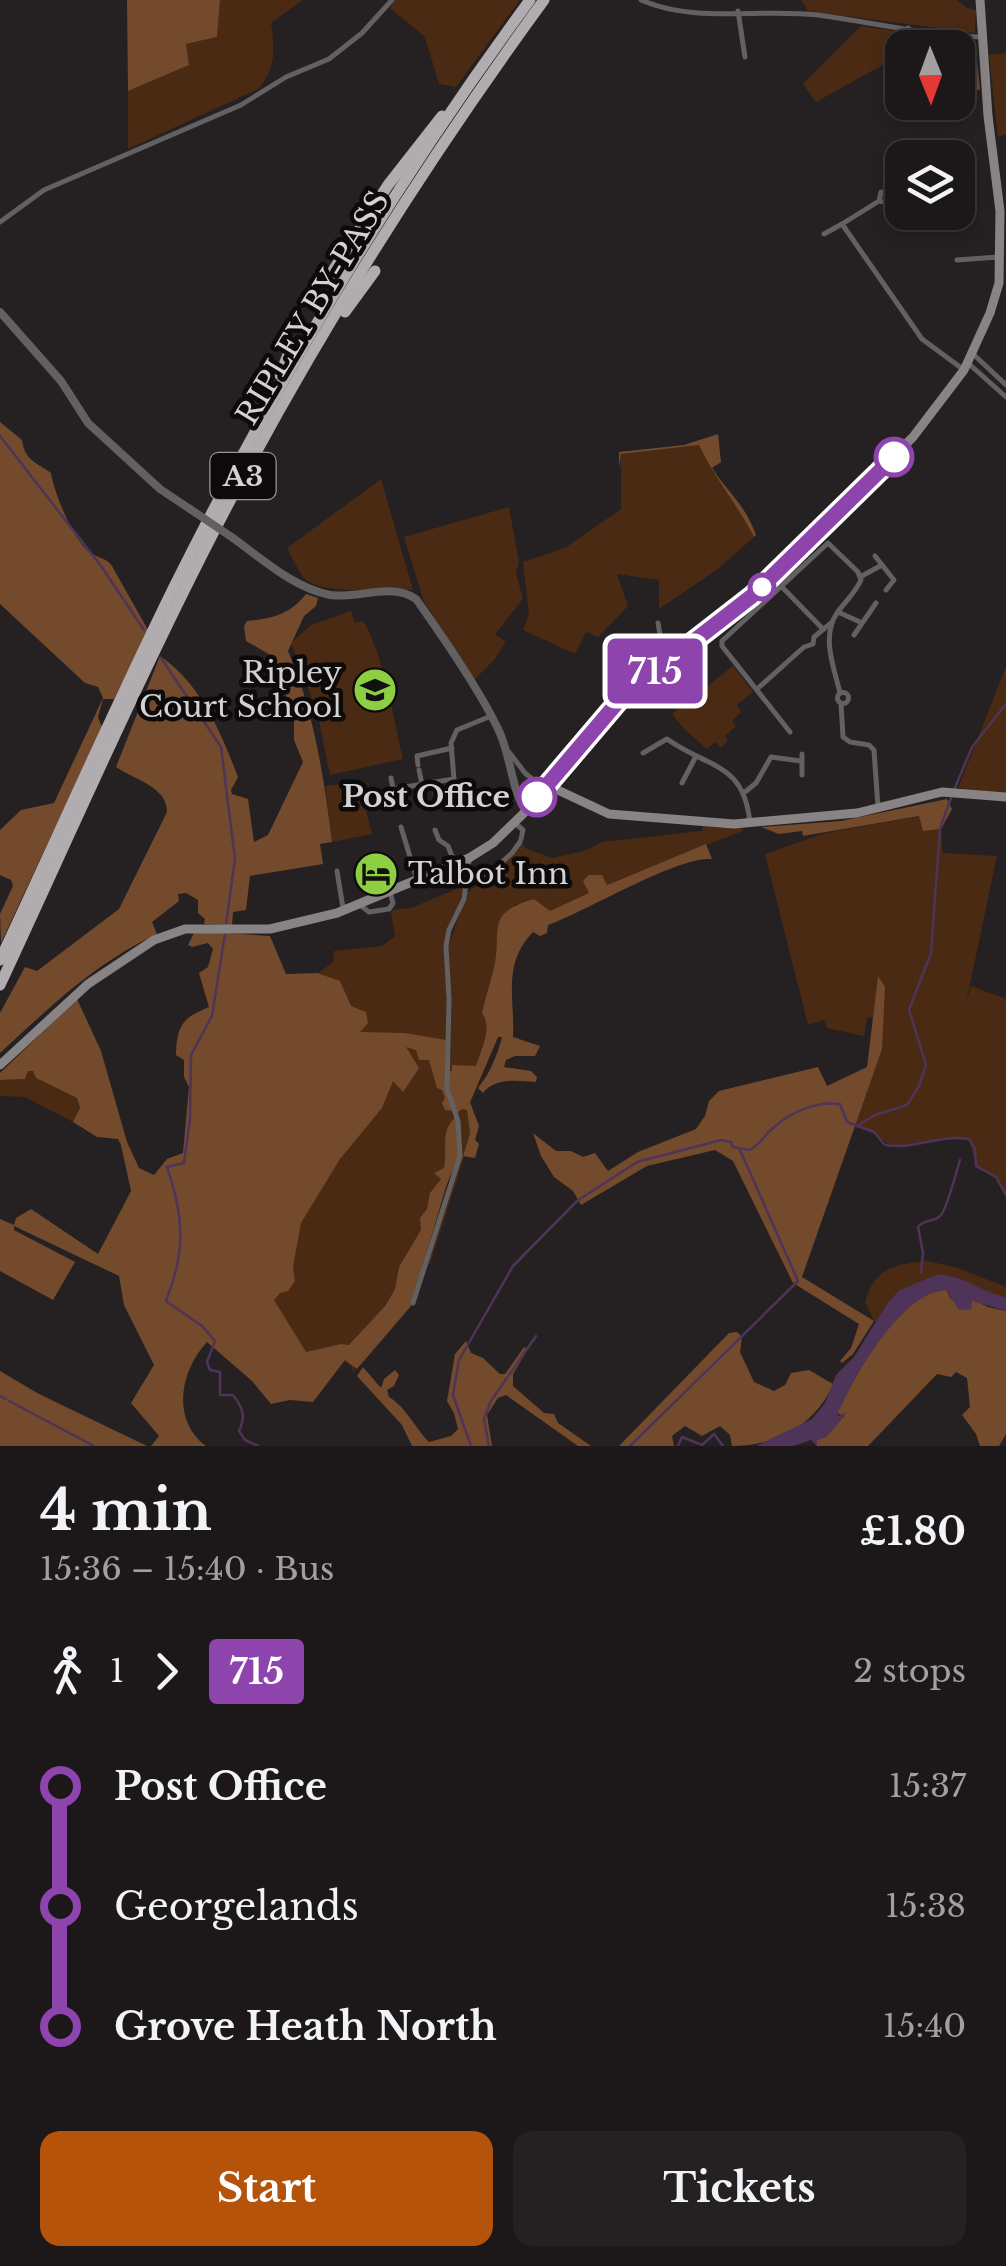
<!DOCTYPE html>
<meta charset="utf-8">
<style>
:root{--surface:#1c1819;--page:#252122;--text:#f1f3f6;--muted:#a0a0a2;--line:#3a3738;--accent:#b45309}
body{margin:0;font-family:"Libre Baskerville",serif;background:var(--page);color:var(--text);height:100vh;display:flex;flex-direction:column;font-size:38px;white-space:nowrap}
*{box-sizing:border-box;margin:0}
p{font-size:32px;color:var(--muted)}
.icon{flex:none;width:55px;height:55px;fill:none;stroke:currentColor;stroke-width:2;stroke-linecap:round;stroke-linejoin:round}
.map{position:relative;height:1446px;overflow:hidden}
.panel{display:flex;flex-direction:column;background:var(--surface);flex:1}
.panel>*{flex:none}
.badge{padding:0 20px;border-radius:8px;font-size:35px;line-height:65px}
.needle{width:65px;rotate:179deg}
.fabs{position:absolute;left:885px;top:30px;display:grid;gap:20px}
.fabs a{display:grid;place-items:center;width:90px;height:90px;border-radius:20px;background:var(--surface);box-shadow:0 5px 15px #0003,0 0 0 2px var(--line);font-size:50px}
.map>.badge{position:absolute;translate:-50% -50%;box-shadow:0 0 0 5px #fff}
.legs{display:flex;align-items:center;gap:15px;height:110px;padding:0 40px;font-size:32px}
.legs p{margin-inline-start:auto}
.head{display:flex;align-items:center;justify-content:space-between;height:170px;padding:0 40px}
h1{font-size:55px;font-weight:800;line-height:75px}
.primary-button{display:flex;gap:20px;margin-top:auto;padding:20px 40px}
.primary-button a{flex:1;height:115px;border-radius:20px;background:var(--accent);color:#fff;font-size:40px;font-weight:800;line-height:115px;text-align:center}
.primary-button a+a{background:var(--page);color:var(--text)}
ul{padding:0 40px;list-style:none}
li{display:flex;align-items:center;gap:35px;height:120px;font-size:38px}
li i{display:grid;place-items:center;width:15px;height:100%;margin:0 12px;background:currentColor}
li i::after{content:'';width:25px;height:25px;margin:-12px;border:8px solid;border-radius:50%;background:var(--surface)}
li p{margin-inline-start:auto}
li:first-child i{background:linear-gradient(#0000 50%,currentColor 0)}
li:last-child i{background:linear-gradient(currentColor 50%,#0000 0)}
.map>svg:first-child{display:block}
.green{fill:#4a2a12}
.forest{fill:#734a2c}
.water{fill:#4f3459}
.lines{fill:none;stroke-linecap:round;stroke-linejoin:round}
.stream{stroke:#4f3459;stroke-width:2.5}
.minor{stroke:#626061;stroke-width:5}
.tertiary{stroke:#626061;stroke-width:8}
.secondary{stroke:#888486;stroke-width:9}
.trunk{stroke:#b1acaf;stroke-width:11}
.tertiary-bridge{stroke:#626061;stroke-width:8}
.line-1-casing{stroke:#fff;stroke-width:22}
.line-1{stroke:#8e44ad;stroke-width:15}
.stop-1-dot{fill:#fff;stroke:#8e44ad;stroke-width:5}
.labels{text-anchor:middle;stroke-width:9;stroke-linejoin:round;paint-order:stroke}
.shield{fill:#0d0a0b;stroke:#989596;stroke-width:2.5}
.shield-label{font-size:28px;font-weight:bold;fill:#d4d1d1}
.street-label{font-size:30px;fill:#d4d1d1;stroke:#0d0a0b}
.poi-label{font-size:30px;fill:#d4d1d1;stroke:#0d0a0b;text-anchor:end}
.stop-label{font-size:30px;font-weight:bold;fill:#d4d1d1;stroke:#0d0a0b;text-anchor:end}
</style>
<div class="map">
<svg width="1006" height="1446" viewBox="0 0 1006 1446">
<rect width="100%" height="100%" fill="#252021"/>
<g class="green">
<path d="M 220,0 L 303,0 L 271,23 C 275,50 276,69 258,89 L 128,149 L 128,91 L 189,65 L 185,44 L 217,37 Z"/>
<path d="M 395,0 L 520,0 L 456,87 L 439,84 L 425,37 L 390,8 Z"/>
<path d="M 801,0 L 957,0 L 967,8 L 976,10 L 975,33 L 808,11 Z"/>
<path d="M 861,26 L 902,32 L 897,57 L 816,102 L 803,84 Z"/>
<path d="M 1006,53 L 1006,134 L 998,137 L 989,55 Z"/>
<path d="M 699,445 C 713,478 737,504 754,537 L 718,569 L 659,609 L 659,580 L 617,574 L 628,606 L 598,637 L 586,632 L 575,654 L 523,630 L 529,615 L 523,562 L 565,548 L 621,509 L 621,454 Z"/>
<path d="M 381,479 L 413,590 C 386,588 320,597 303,577 C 297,568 292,557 287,548 Z"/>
<path d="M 509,507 L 519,563 L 516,573 L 523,599 L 495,634 L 506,642 L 495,659 L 474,680 L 424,602 L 404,537 Z"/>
<path d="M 351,611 L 355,623 L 363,621 C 384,655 393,717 403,759 L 330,775 L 317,711 L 291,643 L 311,625 Z"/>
<path d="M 733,666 L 753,692 L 737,705 L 741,712 L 732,721 L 736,726 L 725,736 L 728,741 L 721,747 L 715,742 L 707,749 L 684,729 L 672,714 Z"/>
<path d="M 1006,667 L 1006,794 L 958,788 Z"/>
<path d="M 359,782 L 372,834 L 332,842 L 325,786 Z"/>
<path d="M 920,816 L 924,831 L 941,829 L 943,853 L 997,856 L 966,1003 L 971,986 L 1006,999 L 1006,1197 L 996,1177 L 976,1166 L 969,1139 C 945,1135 916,1145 890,1146 L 874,1132 L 853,1125 L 882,1049 L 878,977 L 873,1017 L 867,1018 L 864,1036 L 827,1028 L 824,1020 L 808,1025 L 765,854 L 825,833 Z"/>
<path d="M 703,826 L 741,827 L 743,831 L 620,879 L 550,912 L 515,904 L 496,1043 L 467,1110 L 470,1134 L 467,1148 L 430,1264 L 427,1263 L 461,1141 L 450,1095 L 449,945 L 467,892 L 482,883 L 521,842 L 525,848 L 552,858 L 587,850 L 602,842 L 702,831 Z"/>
<path d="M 464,864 L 463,900 L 447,931 L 446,1040 L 456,1115 L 448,1183 L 411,1306 L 409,1303 L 356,1363 L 353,1373 L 352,1367 L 343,1360 L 313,1401 L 179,1273 L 285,975 L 316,975 L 333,962 L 334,951 L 382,946 L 395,936 L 391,913 L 393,910 L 411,908 L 456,889 L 448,870 Z"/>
<path d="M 28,1070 L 33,1071 L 36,1078 L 77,1098 L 80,1108 L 73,1122 L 25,1097 L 0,1096 L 0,1080 L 25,1079 Z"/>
<path d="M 928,1261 L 958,1268 L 1006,1287 L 1006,1297 C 986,1294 972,1283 954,1277 C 941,1272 935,1278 923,1282 C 901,1289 886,1298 877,1322 L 874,1321 L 865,1302 C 874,1268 895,1264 928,1261 Z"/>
</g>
<g class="forest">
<path d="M 127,0 L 220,0 L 217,37 L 186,44 L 189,65 L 128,91 Z"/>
<path d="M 951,37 L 975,42 L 980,89 L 958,100 L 958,48 L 949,48 Z"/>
<path d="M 0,422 L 22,440 C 25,461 36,462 51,473 C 54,493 74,542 91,553 C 100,559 105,557 112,566 L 148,630 L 114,699 L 103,699 L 98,717 L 102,727 L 1,943 L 0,914 L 13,886 L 11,880 L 0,875 L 0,830 L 21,810 L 54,803 L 103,698 L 98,687 L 85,683 L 0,604 Z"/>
<path d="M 718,434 L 721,462 L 712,468 C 728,493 745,504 756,535 L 754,537 C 737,504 714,478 699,445 L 621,454 L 619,468 L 619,452 L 684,445 Z"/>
<path d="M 306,594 L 318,598 L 316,606 L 304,616 L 288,651 C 314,711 324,778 332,842 L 320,844 L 323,864 L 250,876 L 246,910 L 233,912 L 232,925 L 204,924 L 205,919 L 198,913 L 198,900 L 186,893 L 178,894 L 179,901 L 152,922 L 157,934 C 95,963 50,1007 0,1053 L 0,1013 L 25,967 L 37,971 L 119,909 L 167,812 C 167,786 134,780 116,767 L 160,656 C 200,683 221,732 238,777 L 231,790 L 232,794 L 248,799 L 254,842 L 268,835 L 303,762 L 294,740 L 294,720 L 272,656 L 246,641 L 244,626 L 247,621 C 272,619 290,614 306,594 Z"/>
<path d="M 947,799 L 952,809 L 941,829 L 923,831 L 919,816 L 803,836 L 802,831 L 779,834 L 761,827 L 841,821 Z"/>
<path d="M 706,844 L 712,859 C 677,856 587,911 548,925 L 547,933 L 540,936 L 533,932 C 502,964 515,998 513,1037 L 540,1046 L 535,1056 L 515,1056 L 506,1060 L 504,1067 L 531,1071 L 537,1077 L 536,1082 C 517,1081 495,1077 483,1093 L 478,1088 C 490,1073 497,1056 502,1037 L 498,1037 L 470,1102 L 479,1126 L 475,1140 L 479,1144 L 475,1158 L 463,1156 L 470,1134 L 467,1110 L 462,1109 L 457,1113 L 450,1095 L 448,1071 L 452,1071 L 452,1065 L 476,1066 C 481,1050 493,1028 482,1013 C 485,999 490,984 494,968 C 503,929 483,914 534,899 L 550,911 L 589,893 L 583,881 L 589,875 L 602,875 L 607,885 Z"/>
<path d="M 195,931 L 270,936 L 286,974 L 317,973 L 340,981 L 351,1006 L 366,1012 L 368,1023 L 360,1032 L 405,1033 L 446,1040 L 446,1089 L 454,1111 L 445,1110 L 442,1103 L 445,1098 L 442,1090 L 437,1088 L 429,1060 L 419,1060 L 416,1050 L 406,1047 L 419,1068 L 403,1092 L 393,1081 L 382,1108 L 340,1159 L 301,1223 L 293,1267 L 295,1281 L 288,1291 L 280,1293 L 274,1300 L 306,1352 L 341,1344 L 349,1345 L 386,1305 L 395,1289 L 399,1267 L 421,1230 L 420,1218 L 427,1209 L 430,1193 L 441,1179 L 434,1173 L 444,1168 C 448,1150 439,1131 456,1117 L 459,1156 L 446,1186 L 411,1306 L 357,1369 L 345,1360 L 313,1402 L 290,1400 L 271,1404 L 252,1381 L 207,1342 C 180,1371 171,1420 206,1446 L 151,1446 L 159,1436 L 131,1403 L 154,1365 L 124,1305 L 119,1276 L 14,1226 L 14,1230 L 75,1262 L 53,1300 L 0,1271 L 0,1219 L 14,1225 L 16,1218 L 31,1209 L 98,1254 L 131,1191 L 121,1145 L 118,1139 L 97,1137 L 73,1122 L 80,1108 L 77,1098 L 36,1078 L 33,1071 L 28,1071 L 25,1079 L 0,1080 L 0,1073 L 77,999 L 101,1051 L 127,1142 L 139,1168 L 154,1175 L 167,1159 L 183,1153 L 189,1087 L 184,1077 L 184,1060 L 176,1055 C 177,1027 181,1018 209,1007 L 199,973 L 208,967 L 213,949 L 208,943 L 192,947 L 188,945 Z"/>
<path d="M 878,976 L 885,987 L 882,1049 L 802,1277 L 874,1321 L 853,1354 L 842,1363 L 840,1361 L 851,1348 L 859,1324 L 793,1283 L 733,1161 L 715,1150 L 647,1166 L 581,1205 L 573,1191 L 554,1177 L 541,1156 L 533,1133 L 556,1151 L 571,1151 L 583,1157 L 595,1153 L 608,1171 L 638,1152 L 696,1129 L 705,1116 L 709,1101 L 719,1091 L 818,1067 L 827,1086 L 867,1067 Z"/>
<path d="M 949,1288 L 988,1307 L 1006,1311 L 1006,1434 L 999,1446 L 980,1446 L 976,1434 L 962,1415 L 970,1407 L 967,1378 L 956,1372 L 951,1377 L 937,1374 L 868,1446 L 817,1446 L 816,1440 L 826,1437 L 844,1416 L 837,1413 C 855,1376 900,1291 946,1290 L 951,1299 L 959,1300 Z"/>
<path d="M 737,1332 L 742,1337 L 740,1352 L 754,1382 L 774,1391 L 785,1385 L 791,1373 L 809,1370 L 833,1384 C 816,1425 776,1446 732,1446 L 730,1435 L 720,1426 L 702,1436 L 685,1426 L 672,1436 L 674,1446 L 619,1446 L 729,1333 Z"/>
<path d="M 466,1341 L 471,1353 L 483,1358 L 500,1374 L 505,1374 L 524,1347 L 528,1349 L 513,1374 L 513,1386 L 544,1413 L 554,1414 L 558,1423 L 591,1446 L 578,1446 L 506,1395 L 498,1398 L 487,1415 L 492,1446 L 412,1446 L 402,1425 L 357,1376 L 363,1367 L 381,1388 L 384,1379 L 395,1370 L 399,1375 L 394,1386 L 387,1390 L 389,1397 C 406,1407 415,1428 429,1442 L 451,1436 L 458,1429 L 454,1413 L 447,1401 L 455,1354 Z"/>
<path d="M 0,1371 L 39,1394 L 147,1446 L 0,1446 Z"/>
</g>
<path class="water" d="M 936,1275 C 961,1273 981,1293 1006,1297 L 1006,1311 L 972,1301 L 971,1309 L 959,1310 L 946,1290 C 908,1290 864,1360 848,1392 C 844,1399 842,1406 837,1413 L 839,1416 L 846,1412 L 844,1416 L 826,1437 L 817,1440 L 817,1446 L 811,1440 L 794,1446 L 756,1446 L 812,1419 L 825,1403 L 836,1375 L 854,1357 L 888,1302 L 900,1290 Z"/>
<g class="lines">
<g class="stream">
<path d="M 0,436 L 101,566 L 144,630"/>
<path d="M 161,658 L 221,747 L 235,859 L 226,924"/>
<path d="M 954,790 L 972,747 L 1006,704"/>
<path d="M 225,934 L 212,1016 L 191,1055 L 190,1119 L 184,1163 L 167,1167 C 184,1217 186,1251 166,1301 L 202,1326 L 215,1341 L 207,1362 L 210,1370 L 220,1372 L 220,1395 L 233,1395 C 243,1408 246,1416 239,1431 L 245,1440 L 258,1446"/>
<path d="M 857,1126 L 875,1115 L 907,1105 L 919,1086 L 926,1065 L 909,1010 L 931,953 L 940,828 L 951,798"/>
<path d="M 921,1273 L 923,1253 L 918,1227 C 926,1218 932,1223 940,1216 C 946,1212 957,1170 960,1160"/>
<path d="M 0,1396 L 6,1399"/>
<path d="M 9,1401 L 94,1446"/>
<path d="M 471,1446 L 453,1395 L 459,1360 L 513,1266 L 577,1201 L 637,1162 L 721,1140 L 731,1142 L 733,1147 L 750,1150 C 760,1144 764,1136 773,1128 C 790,1112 817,1101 840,1104 L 847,1122 L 874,1132 L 885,1145 C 913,1150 941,1134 969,1139 L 975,1149 L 976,1166 L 996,1177 L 1006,1195"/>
<path d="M 489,1446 L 484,1419 L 491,1401 L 536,1336"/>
<path d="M 630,1446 L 798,1281 L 740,1150"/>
<path d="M 678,1446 L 682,1437 L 702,1445 L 714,1434 L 723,1446"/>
</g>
<g class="minor">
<path d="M 641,0 C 696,24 759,8 818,15 C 872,22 927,36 981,37"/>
<path d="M 738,11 L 745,57"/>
<path d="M 904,48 L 908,28"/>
<path d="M 892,101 L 902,95"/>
<path d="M 879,201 L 888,203 L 890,194 L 881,192 L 879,201 L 842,224 L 922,339 L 964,370"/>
<path d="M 0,222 L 44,190 L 241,105 L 286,77 L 329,59 L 362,33 L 392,0"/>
<path d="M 824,234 L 842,224"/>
<path d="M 957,260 L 998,257"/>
<path d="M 972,353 L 1006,385"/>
<path d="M 968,363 L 1006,397"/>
<path d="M 875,556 L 894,580 L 886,590"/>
<path d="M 860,577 L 882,565"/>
<path d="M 781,586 L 823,629"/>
<path d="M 838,612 L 860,622"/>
<path d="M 658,623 L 665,663"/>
<path d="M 854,635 L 876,603"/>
<path d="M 757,689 L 804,647 L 813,644 L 814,637 L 831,623"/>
<circle cx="843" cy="698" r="5.5"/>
<path d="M 841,703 L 843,737 L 850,742 L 869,745 L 874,750 L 878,807"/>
<path d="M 790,732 L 722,646 L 722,641 L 828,543 L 858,572 L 861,580 C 855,593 845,602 837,613 C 821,636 834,668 840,693"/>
<path d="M 509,752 L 525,773 L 536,782"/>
<path d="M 643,753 L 667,739 C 709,769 744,762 750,823"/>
<path d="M 802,754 L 802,775"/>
<path d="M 418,765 L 417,756 L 452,748"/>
<path d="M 419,770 L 422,784"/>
<path d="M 391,778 L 393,789"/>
<path d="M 682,783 L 695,758"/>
<path d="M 745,792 L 756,783 L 771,757 L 801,761"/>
<path d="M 395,804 L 393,789 L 454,779 L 451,743 L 457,730 L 491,716"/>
<path d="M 424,805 L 437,803 L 433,782"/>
<path d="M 515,823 L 523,830 L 521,839"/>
<path d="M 401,827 L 417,880"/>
<path d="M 435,830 L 439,840 L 448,846 L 455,864"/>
<path d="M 337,871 L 343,908"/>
<path d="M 482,880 L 512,853 L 520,842"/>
<path d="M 360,905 L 369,912 L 389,909 L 393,903 L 390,892"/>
<path d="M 413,1303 L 460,1156 L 458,1121 L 447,1089 L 449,999 L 446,946 L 449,930 L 464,899 L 469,861"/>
</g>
<g class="tertiary">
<path d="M 0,312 L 61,381 L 88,423 L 160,489 L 190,509"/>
<path d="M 233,538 C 262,559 294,588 330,595 C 359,599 391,582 416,599 C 443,637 480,690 499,731 C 510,753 513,796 526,811"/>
</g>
<g class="secondary">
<path d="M 547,785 L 609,814 L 734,824 L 857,813 L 942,792 L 1006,797"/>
<path d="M 0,1065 L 88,984 L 154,940 L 185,929 L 270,929 L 337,913 L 469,858 L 493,843 L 526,811 L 626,693 L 753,596 L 913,437 L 964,370 L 990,313 L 999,283 L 1000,211 L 988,116 L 980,0"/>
</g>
<g class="trunk">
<path d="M 327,280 L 388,185 L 442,116"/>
<path d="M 345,312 L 375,271"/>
<path d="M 280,375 L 291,347"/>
<path d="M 0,960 C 58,836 113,711 173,589 C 275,384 394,184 530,0"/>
<path d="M 0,985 C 67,841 131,695 203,553 C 301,360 416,175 544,0"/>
</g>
<path class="tertiary-bridge" d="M 190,509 L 233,538"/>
</g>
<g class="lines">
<defs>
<path id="line-1" d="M 537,797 L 622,697 L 752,596 L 894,457"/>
</defs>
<use href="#line-1" class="line-1-casing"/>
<use href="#line-1" class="line-1"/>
</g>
<defs>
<symbol id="school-disc" viewBox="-11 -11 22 22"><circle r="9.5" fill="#8ece43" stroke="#0d0a0b"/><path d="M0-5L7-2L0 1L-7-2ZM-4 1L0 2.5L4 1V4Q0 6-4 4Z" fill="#111"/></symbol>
<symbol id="hotel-disc" viewBox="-11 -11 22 22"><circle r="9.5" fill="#8ece43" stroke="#0d0a0b"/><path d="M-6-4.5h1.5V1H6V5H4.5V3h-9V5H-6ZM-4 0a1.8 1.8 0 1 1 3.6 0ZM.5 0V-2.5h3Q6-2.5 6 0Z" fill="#111"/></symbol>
</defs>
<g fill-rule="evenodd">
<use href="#school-disc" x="350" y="665" width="50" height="50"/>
<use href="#hotel-disc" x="351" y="849" width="50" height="50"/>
</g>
<g class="stop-1-dot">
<circle cx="894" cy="457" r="18"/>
<circle cx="762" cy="587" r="12"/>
<circle cx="537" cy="797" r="18"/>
</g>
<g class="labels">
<rect class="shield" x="210.5" y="453" width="65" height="46" rx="8"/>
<g class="shield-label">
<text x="243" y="486">A3</text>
</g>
<g class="street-label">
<text transform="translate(313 308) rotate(-59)" y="10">RIPLEY BY-PASS</text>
</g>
<g class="poi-label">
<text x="342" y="683">Ripley<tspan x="342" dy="34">Court School</tspan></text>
<text x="408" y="884" text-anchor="start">Talbot Inn</text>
</g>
<g class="stop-label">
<text x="510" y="807">Post Office</text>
</g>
</g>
</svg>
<div class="fabs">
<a><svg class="needle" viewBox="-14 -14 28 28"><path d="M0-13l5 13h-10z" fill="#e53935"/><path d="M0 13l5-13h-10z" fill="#a0a0a2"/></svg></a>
<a><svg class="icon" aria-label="layers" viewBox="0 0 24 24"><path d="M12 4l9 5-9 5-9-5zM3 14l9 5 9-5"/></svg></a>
</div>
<b class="badge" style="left:655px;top:671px;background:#8e44ad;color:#fff">715</b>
</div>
<section class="panel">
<div class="head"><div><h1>4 min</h1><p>15:36 – 15:40 · Bus</p></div><b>£1.80</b></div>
<div class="legs"><svg class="icon" aria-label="walk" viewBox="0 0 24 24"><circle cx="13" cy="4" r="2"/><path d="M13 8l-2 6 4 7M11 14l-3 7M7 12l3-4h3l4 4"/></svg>1<svg class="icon" aria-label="forward" viewBox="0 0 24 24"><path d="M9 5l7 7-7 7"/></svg><b class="badge" style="background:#8e44ad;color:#fff">715</b><p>2 stops</p></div>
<ul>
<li><i style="color:#8e44ad"></i><b>Post Office</b><p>15:37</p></li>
<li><i style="color:#8e44ad"></i><span>Georgelands</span><p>15:38</p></li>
<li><i style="color:#8e44ad"></i><b>Grove Heath North</b><p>15:40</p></li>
</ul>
<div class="primary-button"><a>Start</a><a>Tickets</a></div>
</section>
